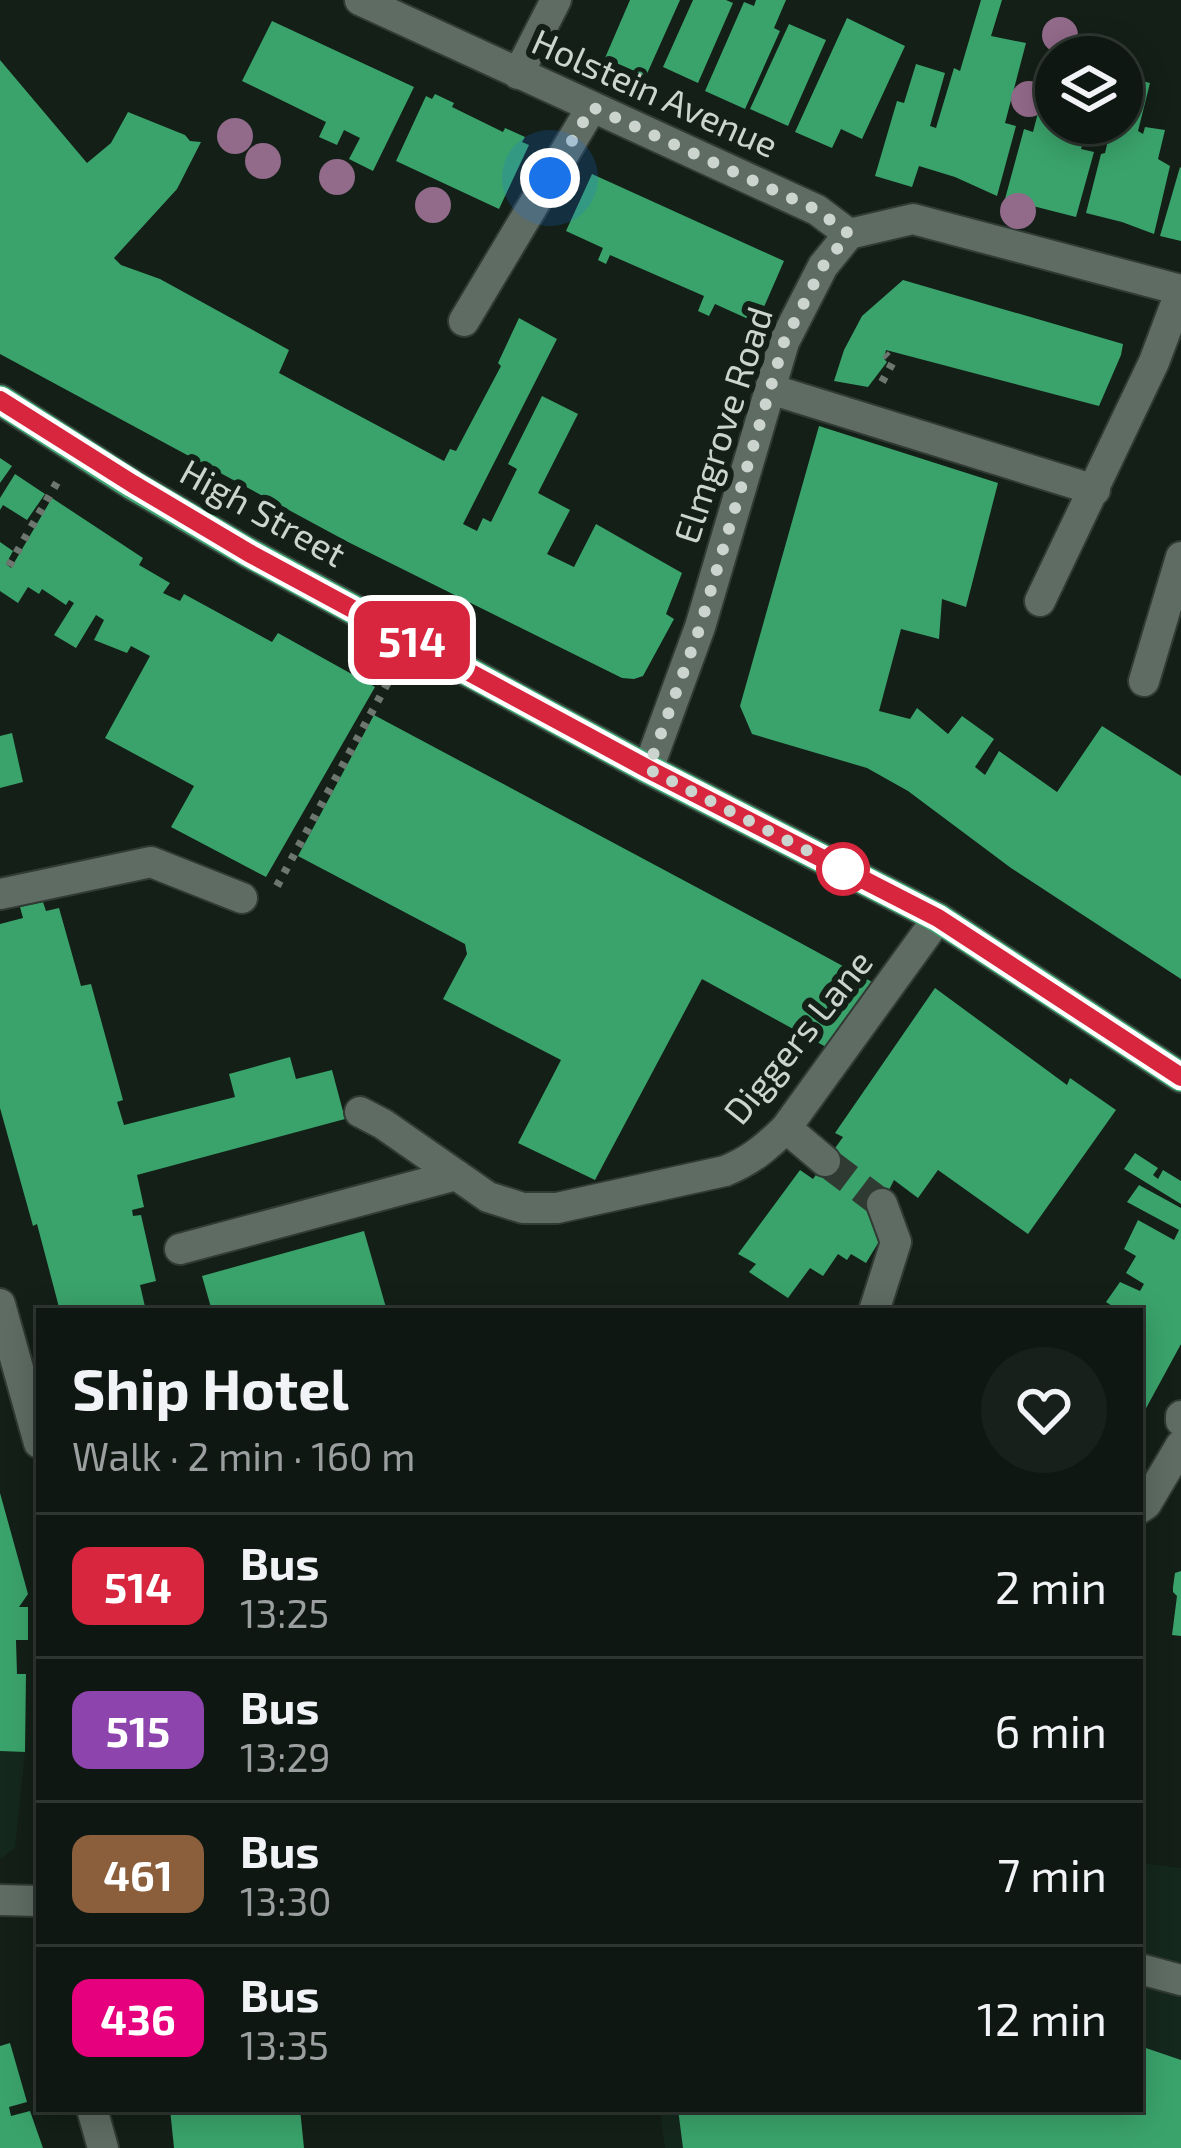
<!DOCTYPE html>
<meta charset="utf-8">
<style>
:root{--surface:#0e1711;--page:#17201a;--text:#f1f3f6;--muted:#9b9f9f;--line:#2e3631}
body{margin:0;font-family:"Exo 2",sans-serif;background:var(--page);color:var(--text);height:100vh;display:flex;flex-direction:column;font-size:45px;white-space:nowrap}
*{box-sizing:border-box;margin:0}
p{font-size:39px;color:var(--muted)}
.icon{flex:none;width:66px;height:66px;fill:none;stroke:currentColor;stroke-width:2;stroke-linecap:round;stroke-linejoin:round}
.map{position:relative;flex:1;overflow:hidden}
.panel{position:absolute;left:36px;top:1308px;width:1107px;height:804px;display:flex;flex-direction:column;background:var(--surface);border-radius:0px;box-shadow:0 6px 30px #0003,0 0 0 3px var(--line)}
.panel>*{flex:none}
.badge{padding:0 24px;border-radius:18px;font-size:42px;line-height:78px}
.tools{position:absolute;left:1035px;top:36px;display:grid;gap:24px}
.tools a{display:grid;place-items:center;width:108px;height:108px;border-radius:50%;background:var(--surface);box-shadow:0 6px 30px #0003,0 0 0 3px var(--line);font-size:60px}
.you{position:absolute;width:60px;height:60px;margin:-30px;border:9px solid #fff;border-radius:50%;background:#1a73e8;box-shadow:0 0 0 18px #1a73e833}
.map>.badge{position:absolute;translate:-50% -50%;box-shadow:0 0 0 6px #fff}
.round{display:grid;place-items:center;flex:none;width:126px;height:126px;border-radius:63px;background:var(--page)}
.headline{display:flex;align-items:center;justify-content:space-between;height:204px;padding:0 36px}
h1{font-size:57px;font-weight:700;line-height:90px}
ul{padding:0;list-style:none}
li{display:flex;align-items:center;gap:36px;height:144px;padding:0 36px;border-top:3px solid var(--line)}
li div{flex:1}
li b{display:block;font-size:45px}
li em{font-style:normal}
li .badge{min-width:132px;font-weight:700;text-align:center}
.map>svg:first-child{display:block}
.built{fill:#15281d}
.building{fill:#3aa36b}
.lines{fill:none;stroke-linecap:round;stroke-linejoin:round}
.minor-tunnel{stroke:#2f3a32;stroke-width:30;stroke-dasharray:30 15;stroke-linecap:butt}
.minor-casing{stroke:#313a34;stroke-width:34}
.major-casing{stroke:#313a34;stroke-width:34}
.path{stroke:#6d7770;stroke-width:8;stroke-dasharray:6 9;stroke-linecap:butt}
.minor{stroke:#5e6c63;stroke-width:30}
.major{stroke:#40a674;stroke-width:30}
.tree{fill:#926a8a}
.line-casing{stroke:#fff;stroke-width:27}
.line{stroke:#d7263d;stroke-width:18}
.walk{stroke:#cbd4ce;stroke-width:12;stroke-dasharray:0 21.6}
.stop-dot{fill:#fff;stroke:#d7263d;stroke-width:6}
.labels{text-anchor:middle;stroke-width:12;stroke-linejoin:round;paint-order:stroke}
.street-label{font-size:36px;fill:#cbd4ce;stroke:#131f17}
</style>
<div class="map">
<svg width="1181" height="2148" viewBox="0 0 1181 2148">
<rect width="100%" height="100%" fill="#131f17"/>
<g class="built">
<path d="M 0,1751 L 25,1752 L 15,1848 L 0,1859 Z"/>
<path d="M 1140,1863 L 1181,1868 L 1181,2148 L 665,2148 L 660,2109 L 1140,2109 Z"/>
</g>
<g class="building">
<path d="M 630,0 L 680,0 L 646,76 L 605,58 Z"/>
<path d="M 693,0 L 726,0 L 733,3 L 698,83 L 663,67 Z"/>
<path d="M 756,0 L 786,0 L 774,28 L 780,31 L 745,109 L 705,91 L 744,2 L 754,6 Z"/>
<path d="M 981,0 L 1002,0 L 991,36 L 1026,43 L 1005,123 L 1016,126 L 997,196 L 955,177 L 919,166 L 912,187 L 875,176 L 897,101 L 904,103 L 916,64 L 945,73 L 930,126 L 936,128 L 954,68 L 960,71 Z"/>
<path d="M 847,18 L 905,46 L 862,139 L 841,129 L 832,148 L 795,132 Z"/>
<path d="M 272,21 L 414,87 L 373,171 L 349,159 L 360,138 L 344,130 L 337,145 L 319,137 L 326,122 L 242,81 Z"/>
<path d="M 789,24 L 826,40 L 788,126 L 750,109 Z"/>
<path d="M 0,60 L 87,163 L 111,143 L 128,112 L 185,135 L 190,141 L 201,142 L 177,189 L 114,258 L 121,265 L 160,279 L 289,350 L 279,373 L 444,461 L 450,449 L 456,451 L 501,366 L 498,363 L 519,318 L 557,339 L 463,524 L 477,531 L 483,518 L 491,522 L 517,469 L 508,464 L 542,396 L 578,414 L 538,493 L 570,510 L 547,554 L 574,567 L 596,524 L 682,573 L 666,614 L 674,619 L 643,676 L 634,679 L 622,678 L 348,542 L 0,354 Z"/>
<path d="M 1123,76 L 1150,83 L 1138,131 L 1143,134 L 1145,127 L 1165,130 L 1158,159 L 1170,166 L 1154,234 L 1122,222 L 1086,213 L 1101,154 L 1105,153 L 1112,123 L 1122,123 Z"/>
<path d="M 435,94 L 454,103 L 452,107 L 503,132 L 505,128 L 525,137 L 522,142 L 529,145 L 499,209 L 396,161 L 426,96 L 432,99 Z"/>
<path d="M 1042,97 L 1056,101 L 1056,123 L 1089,123 L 1081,149 L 1094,152 L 1076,217 L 1005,199 L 1024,129 L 1033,132 Z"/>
<path d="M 1180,167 L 1181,168 L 1181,241 L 1160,236 Z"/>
<path d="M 592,174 L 784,261 L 757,323 L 715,304 L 709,316 L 698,311 L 704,296 L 610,255 L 606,264 L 598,260 L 603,248 L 566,231 Z"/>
<path d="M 903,280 L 1123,344 L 1121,355 L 1099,406 L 886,350 L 884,359 L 887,362 L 868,387 L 834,381 L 844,350 L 862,316 Z"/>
<path d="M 819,426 L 998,483 L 966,607 L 942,599 L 939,639 L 901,629 L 879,711 L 910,719 L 917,708 L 948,734 L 962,716 L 994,739 L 975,767 L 985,775 L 999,751 L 1057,792 L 1102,726 L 1181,776 L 1181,979 L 1011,868 L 908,791 L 867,768 L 752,734 L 740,706 Z"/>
<path d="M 0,458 L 12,466 L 0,483 Z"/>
<path d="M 15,474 L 45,494 L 27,520 L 3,505 L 0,510 L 0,498 Z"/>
<path d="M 52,498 L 143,558 L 139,565 L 170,583 L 163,593 L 180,601 L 184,594 L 272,642 L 278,633 L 375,687 L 266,877 L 171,827 L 194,786 L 105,738 L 150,656 L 131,646 L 127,653 L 94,640 L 104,620 L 96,615 L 76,648 L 54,635 L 74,603 L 69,600 L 66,605 L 42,589 L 39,594 L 28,587 L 18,603 L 0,591 L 0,542 L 13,551 L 6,564 L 11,568 Z"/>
<path d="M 374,715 L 773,928 L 874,983 L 826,1047 L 702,979 L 595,1180 L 518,1143 L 561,1060 L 443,999 L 467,954 L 465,944 L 298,856 Z"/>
<path d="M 12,733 L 23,782 L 0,788 L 0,736 Z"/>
<path d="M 43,902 L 46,911 L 59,908 L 81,986 L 91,984 L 123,1100 L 117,1102 L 124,1125 L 235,1097 L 229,1074 L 290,1057 L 296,1079 L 332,1070 L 345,1119 L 137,1175 L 144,1207 L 132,1210 L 133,1216 L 141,1215 L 156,1281 L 140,1285 L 146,1311 L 60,1311 L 37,1224 L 33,1226 L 0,1108 L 0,924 L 23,918 L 20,907 Z"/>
<path d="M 935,988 L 1067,1085 L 1070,1078 L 1116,1110 L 1028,1234 L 938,1170 L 918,1198 L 894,1180 L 882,1204 L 886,1230 L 866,1263 L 851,1254 L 847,1260 L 838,1254 L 823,1276 L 810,1268 L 788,1298 L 749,1272 L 756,1264 L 738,1254 L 800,1170 L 813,1179 L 843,1137 L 835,1133 Z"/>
<path d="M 1135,1153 L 1158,1168 L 1153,1175 L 1158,1179 L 1163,1170 L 1181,1181 L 1181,1204 L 1124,1169 Z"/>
<path d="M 1139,1185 L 1181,1208 L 1181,1344 L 1144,1412 L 1140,1409 L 1140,1311 L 1120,1311 L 1106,1302 L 1120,1282 L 1140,1291 L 1144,1284 L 1126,1273 L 1136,1256 L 1124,1249 L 1138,1220 L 1174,1240 L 1179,1230 L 1127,1202 Z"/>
<path d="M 364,1231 L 387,1311 L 212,1311 L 202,1276 Z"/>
<path d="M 0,1493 L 28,1594 L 19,1607 L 28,1607 L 28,1640 L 16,1640 L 17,1674 L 26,1674 L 25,1752 L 0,1751 Z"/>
<path d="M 1181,1571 L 1181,1636 L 1172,1635 L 1177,1596 L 1173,1592 L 1173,1587 L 1175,1573 Z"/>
<path d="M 10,2043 L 27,2102 L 9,2107 L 11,2116 L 30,2111 L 43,2148 L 0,2148 L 0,2046 Z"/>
<path d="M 1140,2046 L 1181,2060 L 1181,2148 L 683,2148 L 678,2109 L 1140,2109 Z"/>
<path d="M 170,2109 L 300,2109 L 304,2148 L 174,2148 Z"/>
</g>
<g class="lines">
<path class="minor-tunnel" d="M 825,1161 L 882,1204"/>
<defs>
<g id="minor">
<path d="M 360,0 L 817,210 L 849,234"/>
<path d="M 518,74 L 556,0"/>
<path d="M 464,321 L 592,107"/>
<path d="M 770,389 L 1095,490"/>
<path d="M 1040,601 L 1154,362 L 1181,290"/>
<path d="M 1144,681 L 1181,557"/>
<path d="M 648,769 L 700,627 L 784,342 L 823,266 L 849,234 L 913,219 L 1181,290"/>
<path d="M 0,894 L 151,862 L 242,898"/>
<path d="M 360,1112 L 383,1124 L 488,1197 L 523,1208 L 557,1208 L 725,1171 C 750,1161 767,1147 786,1128 L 938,918"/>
<path d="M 786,1128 L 825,1161"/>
<path d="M 180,1249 L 456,1175"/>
<path d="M 0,1304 L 39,1443"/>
<path d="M 874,1311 L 896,1242 L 882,1204"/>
<path d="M 1181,1416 L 1181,1421"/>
<path d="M 1140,1508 L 1146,1504 L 1181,1445"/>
<path d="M 0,1900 L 39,1901"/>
<path d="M 1140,1969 L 1181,1980"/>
<path d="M 92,2109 L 103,2148"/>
</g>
<path id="major" d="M 0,400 L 133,485 L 249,553 L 648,769 L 938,918 L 1181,1077"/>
</defs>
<use href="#minor" class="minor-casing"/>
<use href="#major" class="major-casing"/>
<g class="path">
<path d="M 882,382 L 893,362 L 885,354"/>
<path d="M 9,566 L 59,479"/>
<path d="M 277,886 L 393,673"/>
<path d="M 1140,1879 L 1142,1930"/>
</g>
<use href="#minor" class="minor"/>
<use href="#major" class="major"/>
</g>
<g class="tree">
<circle cx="1060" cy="35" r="18"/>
<circle cx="1029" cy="99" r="18"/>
<circle cx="235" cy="136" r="18"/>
<circle cx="263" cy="161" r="18"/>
<circle cx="337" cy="177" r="18"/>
<circle cx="433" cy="205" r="18"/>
<circle cx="1018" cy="211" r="18"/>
</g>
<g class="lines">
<defs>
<path id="line" d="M 0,400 L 133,484 L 249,553 L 648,769 L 938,918 L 1181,1077"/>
</defs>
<use href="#line" class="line-casing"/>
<use href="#line" class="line"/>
<path class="walk" d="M 550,178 L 592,107 L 817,210 L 849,234 L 823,266 L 784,342 L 700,627 L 648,769 L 843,869"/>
</g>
<circle class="stop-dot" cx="843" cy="869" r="24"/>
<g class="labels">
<g class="street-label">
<text transform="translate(655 93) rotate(24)" y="13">Holstein Avenue</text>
<text transform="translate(723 425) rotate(-72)" y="13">Elmgrove Road</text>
<text transform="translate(263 513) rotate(29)" y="13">High Street</text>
<text transform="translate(798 1037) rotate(-51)" y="13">Diggers Lane</text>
</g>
</g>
</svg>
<div class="tools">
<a><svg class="icon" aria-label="layers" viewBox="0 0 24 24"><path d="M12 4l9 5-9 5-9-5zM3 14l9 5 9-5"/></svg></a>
</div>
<div class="you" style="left:550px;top:178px"></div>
<b class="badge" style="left:412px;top:640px;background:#d7263d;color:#fff">514</b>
<section class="panel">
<div class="headline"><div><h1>Ship Hotel</h1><p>Walk · 2 min · 160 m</p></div><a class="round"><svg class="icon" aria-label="heart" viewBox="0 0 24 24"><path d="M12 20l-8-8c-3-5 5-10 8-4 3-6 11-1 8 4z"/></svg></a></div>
<ul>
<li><span class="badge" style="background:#d7263d;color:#fff">514</span><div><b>Bus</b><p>13:25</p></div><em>2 min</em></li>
<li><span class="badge" style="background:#8e44ad;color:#fff">515</span><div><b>Bus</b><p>13:29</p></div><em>6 min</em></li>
<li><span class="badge" style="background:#8b5e3c;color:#fff">461</span><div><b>Bus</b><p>13:30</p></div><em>7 min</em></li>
<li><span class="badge" style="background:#e6007e;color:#fff">436</span><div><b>Bus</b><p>13:35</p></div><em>12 min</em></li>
</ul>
</section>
</div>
